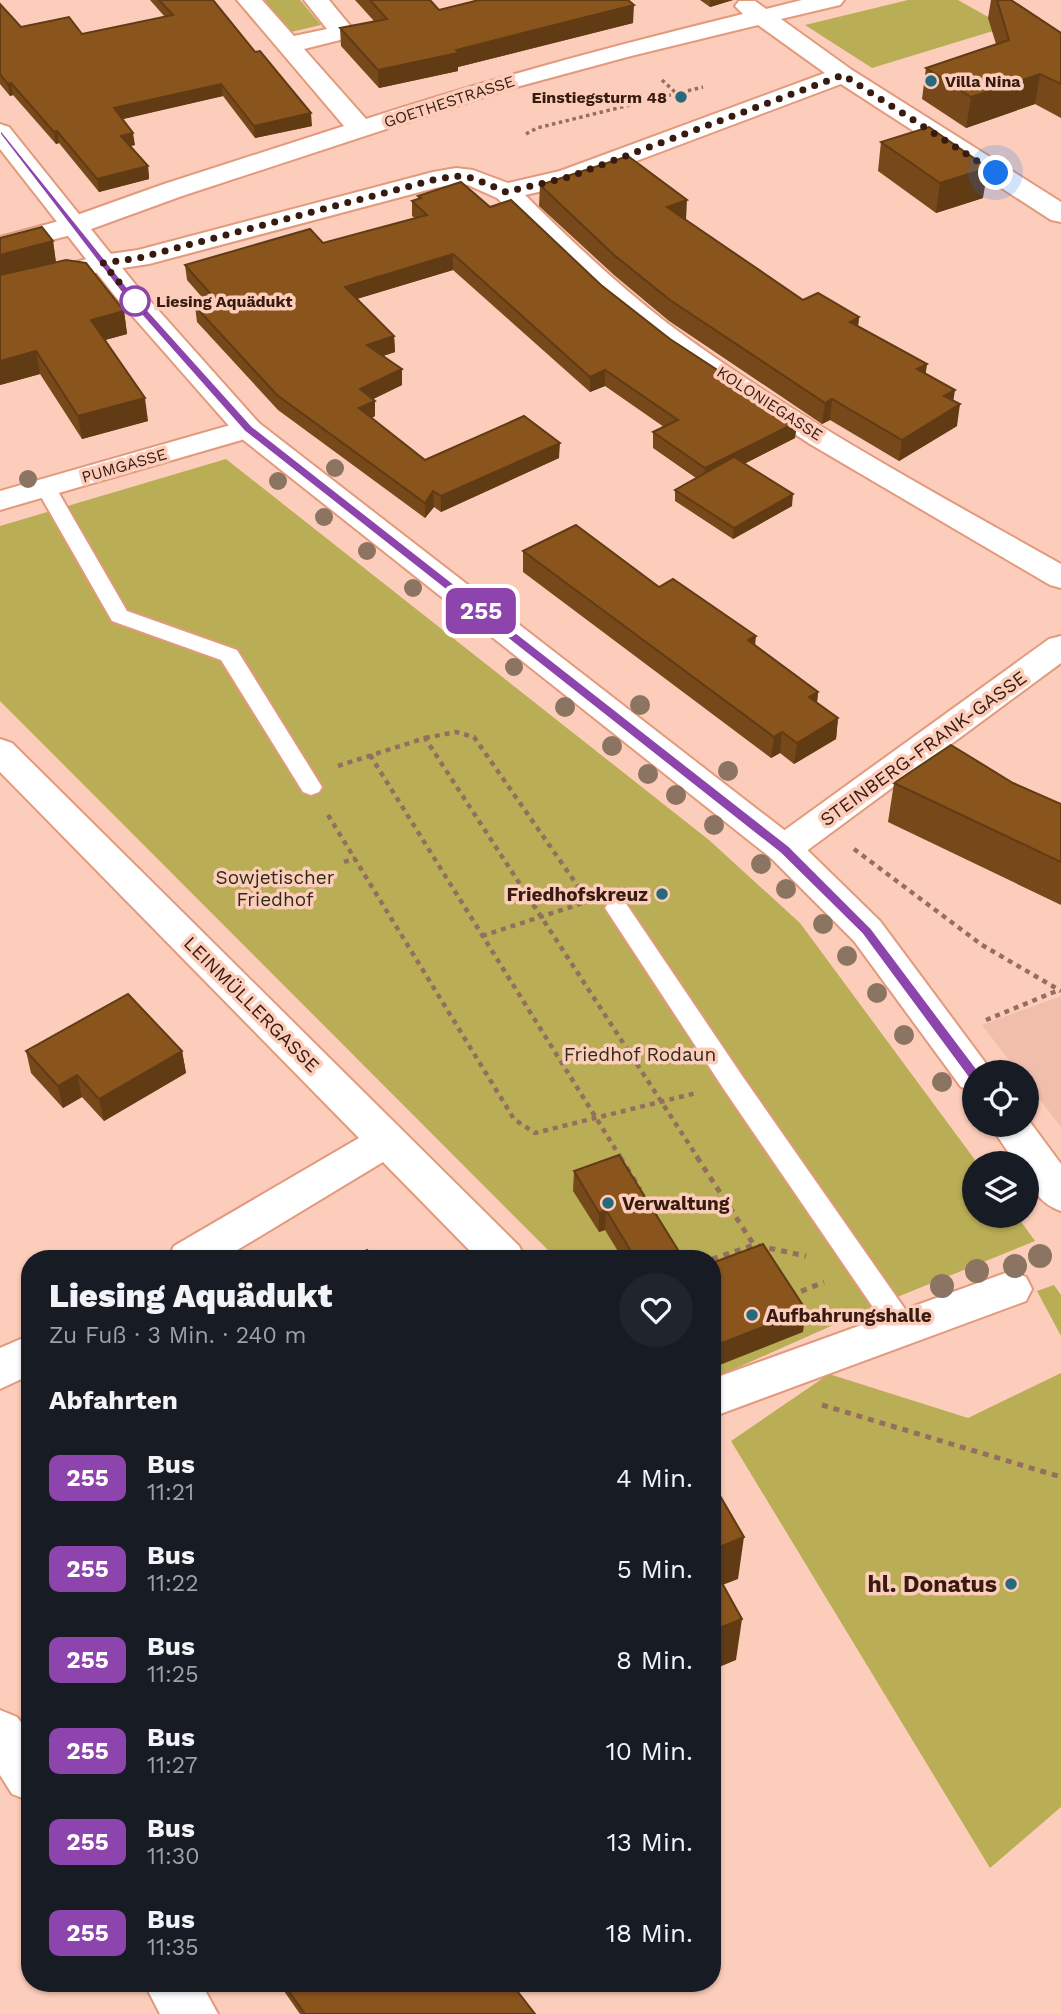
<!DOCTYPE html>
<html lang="de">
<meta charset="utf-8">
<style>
:root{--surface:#171b24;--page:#20242c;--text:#f1f3f6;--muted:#9ea1a6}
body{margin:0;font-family:"Work Sans",sans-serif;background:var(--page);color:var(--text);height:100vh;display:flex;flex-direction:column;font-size:26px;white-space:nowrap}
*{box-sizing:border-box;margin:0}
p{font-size:23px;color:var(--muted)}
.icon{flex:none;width:38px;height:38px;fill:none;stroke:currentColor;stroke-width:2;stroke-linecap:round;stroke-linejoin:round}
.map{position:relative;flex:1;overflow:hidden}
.drawer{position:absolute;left:21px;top:1250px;width:700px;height:742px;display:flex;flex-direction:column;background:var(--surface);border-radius:28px;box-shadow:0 2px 5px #0004}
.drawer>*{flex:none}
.badge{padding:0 14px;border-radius:10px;font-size:24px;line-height:46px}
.buttons{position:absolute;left:962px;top:1060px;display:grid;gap:14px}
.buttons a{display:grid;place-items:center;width:77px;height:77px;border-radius:50%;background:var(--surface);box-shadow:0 2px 5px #0004;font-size:35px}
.you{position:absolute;width:35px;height:35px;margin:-18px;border:5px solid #fff;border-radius:50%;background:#1a73e8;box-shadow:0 0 0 10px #1a73e833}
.map>.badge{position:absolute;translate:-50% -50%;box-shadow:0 0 0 4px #fff}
h2{padding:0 28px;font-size:26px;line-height:63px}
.round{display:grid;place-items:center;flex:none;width:74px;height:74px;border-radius:37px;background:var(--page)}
.head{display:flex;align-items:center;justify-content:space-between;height:119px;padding:0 28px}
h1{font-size:33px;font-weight:800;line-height:52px}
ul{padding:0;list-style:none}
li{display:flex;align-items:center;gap:21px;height:91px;padding:0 28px}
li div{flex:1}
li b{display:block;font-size:26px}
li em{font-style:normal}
li .badge{min-width:77px;font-weight:700;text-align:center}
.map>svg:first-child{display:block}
.built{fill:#f0beab}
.green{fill:#b9ad56}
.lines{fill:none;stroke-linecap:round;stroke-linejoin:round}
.lane-casing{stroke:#e3997c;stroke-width:4}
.street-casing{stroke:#e3997c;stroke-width:4}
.secondary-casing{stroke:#e3997c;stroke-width:4}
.path-far2{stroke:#946f60;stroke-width:3.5;stroke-dasharray:3.5 3.5;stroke-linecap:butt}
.path-far1{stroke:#946f60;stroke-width:4.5;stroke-dasharray:5 5;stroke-linecap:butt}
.path{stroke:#946f60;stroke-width:5;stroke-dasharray:6 6;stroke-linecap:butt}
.lane{fill:#fff;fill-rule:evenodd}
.street{fill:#fff;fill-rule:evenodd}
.secondary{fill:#fff;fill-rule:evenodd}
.tree{fill:#8b7461}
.wall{fill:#774819}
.shaded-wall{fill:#613b14}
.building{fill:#8a541d;stroke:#613b14;stroke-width:2}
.line{fill:#8e44ad;stroke:#fff;stroke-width:2}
.walk{stroke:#371b10;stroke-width:7;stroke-dasharray:0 12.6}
.poi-dot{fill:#29697d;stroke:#fdcdbb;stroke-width:2.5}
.stop-dot{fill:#fff;stroke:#8e44ad;stroke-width:3.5}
.labels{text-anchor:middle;stroke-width:7;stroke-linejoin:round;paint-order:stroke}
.far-poi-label{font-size:16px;font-weight:bold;fill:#371b10;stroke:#fdcdbb;text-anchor:start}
.far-street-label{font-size:16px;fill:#371b10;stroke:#fdcdbb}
.far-stop-label{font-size:16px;font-weight:bold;fill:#371b10;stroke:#fdcdbb;text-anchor:start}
.street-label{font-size:19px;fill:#371b10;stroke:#fdcdbb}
.park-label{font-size:19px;fill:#2e2b18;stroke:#fdcdbb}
.poi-label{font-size:19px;font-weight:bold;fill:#371b10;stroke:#fdcdbb;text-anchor:start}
.near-poi-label{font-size:23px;font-weight:bold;fill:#371b10;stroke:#fdcdbb;text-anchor:end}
</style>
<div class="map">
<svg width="1061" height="2014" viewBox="0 0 1061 2014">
<rect width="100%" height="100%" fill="#fdcdbb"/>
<path class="built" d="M 1061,996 L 1061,1127 L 1027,1083 L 1027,1073 L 1019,1073 L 982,1025 Z"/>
<g class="green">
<path d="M 264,0 L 300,0 L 321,25 L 291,32 Z"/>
<path d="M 908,0 L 958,0 L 1006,27 L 872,68 L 805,25 Z"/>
<path d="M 226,459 L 709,840 L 800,923 L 978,1164 L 975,1164 L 975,1216 L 1017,1216 L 1035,1241 L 885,1302 L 712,1379 L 712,1258 L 556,1258 L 0,701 L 0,526 Z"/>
<path d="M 1054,1285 L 1061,1295 L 1061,1336 L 1037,1291 Z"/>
<path d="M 1061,1373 L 1061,1807 L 990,1868 L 731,1441 L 829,1374 L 968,1418 Z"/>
</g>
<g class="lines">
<defs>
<g id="lane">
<path d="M 46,482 L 56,488 L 127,611 L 237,650 L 322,787 L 319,792 L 311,795 L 303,792 L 221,660 L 112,621 L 36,488 Z"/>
<path d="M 617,900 L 625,902 L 743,1077 L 914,1322 L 918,1330 L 914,1338 L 904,1341 L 894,1338 L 725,1091 L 605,908 L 609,902 Z"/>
</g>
<g id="street">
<path d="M 237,0 L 262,0 L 294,36 L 327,29 L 304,0 L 329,0 L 352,28 L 344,39 L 304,49 L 366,119 C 490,79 616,45 743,14 L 735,6 L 739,1 L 755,1 L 766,9 L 802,0 L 844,0 L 840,5 L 781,19 L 852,70 L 1061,202 L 1061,222 L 1051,220 L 841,84 L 578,183 L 525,195 C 570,240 617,284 667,323 C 790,415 928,489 1061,564 L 1061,588 L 1050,585 L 810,444 L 671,352 L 602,298 L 497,198 L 468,185 L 456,184 L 435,188 L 149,264 L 103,271 L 0,297 L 0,281 L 103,255 L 138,250 L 433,172 L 456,168 L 473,170 L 508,183 L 560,171 L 825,73 L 758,25 L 631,56 L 502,91 L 182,196 L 83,232 L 0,253 L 0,237 L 63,220 L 164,184 L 344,126 Z"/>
<path d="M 248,420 L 259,423 L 263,429 L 259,435 L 0,510 L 0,491 Z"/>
<path d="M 1061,636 L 1061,663 L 797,858 L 784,862 L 771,858 L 766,849 L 771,840 L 1049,639 Z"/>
<path d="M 0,739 L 12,743 L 519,1246 L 525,1258 L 477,1258 L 383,1162 L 224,1258 L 168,1258 L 174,1246 L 359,1138 L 0,772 Z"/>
<path d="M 1011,1271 L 1026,1277 L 1032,1289 L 1026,1301 L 712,1417 L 712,1379 Z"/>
<path d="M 30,1335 L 30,1375 L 0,1389 L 0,1348 Z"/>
<path d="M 0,1710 L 17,1717 L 30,1734 L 30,1801 L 12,1794 L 0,1775 Z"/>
<path d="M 144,1983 L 201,1983 L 218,2014 L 160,2014 Z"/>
</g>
<g id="secondary">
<path d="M 0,124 L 9,127 L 135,284 L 259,423 L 797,840 L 880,921 L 993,1073 L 975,1073 L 975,1091 L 961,1087 L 854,941 L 771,858 L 237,435 L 115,296 L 0,149 Z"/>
<path d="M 1027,1118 L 1061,1164 L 1061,1211 C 1040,1204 1027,1186 1027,1164 L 1016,1164 L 990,1125 L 1027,1125 Z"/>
</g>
</defs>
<use href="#lane" class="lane-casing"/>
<use href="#street" class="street-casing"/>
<use href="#secondary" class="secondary-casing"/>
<g class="path-far2">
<path d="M 662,80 L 676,93"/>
<path d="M 526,134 L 537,128 L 703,87"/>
</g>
<g class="path-far1">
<path d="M 425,738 L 456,732 L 474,737 L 584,895"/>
<path d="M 370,755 L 621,1158"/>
<path d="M 338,766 L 425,738 L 698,1158"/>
<path d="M 328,815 L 514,1119 L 535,1133 L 696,1093"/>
<path d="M 854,849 L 982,945 L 1061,991"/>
<path d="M 344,862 L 355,858"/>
<path d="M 482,936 L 583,903"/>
<path d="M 986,1020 L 1059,990"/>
</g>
<g class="path">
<path d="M 620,1157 L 640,1189"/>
<path d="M 697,1157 L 754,1245"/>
<path d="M 712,1259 L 754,1245 L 806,1256"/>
<path d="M 790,1296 L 824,1282"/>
<path d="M 822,1405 L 1061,1477"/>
</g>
<use href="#lane" class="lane"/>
<use href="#street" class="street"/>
<use href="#secondary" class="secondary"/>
</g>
<g class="tree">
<circle cx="335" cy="468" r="9"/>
<circle cx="28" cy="479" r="9"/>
<circle cx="278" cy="481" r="9"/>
<circle cx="324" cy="517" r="9"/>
<circle cx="367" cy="551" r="9"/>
<circle cx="413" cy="588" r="9"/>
<circle cx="464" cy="627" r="9"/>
<circle cx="514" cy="667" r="9"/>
<circle cx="640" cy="705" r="10"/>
<circle cx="565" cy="707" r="10"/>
<circle cx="612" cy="746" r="10"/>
<circle cx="728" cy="771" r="10"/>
<circle cx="648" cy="774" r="10"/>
<circle cx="676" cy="795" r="10"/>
<circle cx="714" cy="825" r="10"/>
<circle cx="761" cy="864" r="10"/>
<circle cx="786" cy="889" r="10"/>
<circle cx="823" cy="924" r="10"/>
<circle cx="847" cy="956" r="10"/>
<circle cx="877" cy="993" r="10"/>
<circle cx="904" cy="1035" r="10"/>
<circle cx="942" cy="1082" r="10"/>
<circle cx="1040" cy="1256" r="12"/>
<circle cx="1015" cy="1266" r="12"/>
<circle cx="977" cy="1271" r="12"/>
<circle cx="942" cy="1286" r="12"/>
</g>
<g class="wall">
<path d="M 150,0 L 213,0 L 312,126 L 255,138 L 223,96 L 122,119 L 135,145 L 130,146 L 148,166 L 149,179 L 99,192 L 59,143 L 56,144 L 13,95 L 10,96 L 0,84 L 0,4 L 21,27 L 82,34 L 165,17 Z"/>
<path d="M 355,0 L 428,0 L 439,10 L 633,23 L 458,67 L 458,71 L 379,88 L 341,46 L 340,28 L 374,21 Z"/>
<path d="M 700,0 L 733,0 L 710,7 Z"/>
<path d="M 991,0 L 1011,0 L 1061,33 L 1061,118 L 1035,104 L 966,128 L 922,99 L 926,68 L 996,44 L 988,18 Z"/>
<path d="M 881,142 L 983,198 L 936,213 L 878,171 Z"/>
<path d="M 540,185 L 803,300 L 859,317 L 858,326 L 927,364 L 925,374 L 953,401 L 957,426 L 899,461 L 830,420 L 822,424 L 669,321 L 614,275 L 539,206 Z"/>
<path d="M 418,196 L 490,207 L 601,285 L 670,339 L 797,422 L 795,438 L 744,464 L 792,506 L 733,539 L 675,501 L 675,490 L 696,478 L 653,448 L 653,432 L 664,427 L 605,386 L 590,392 L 453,270 L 357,299 L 394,336 L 395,352 L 383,356 L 402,385 L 373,399 L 375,416 L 372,418 L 425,460 L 559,458 L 441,512 L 434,507 L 425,518 L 278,410 L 197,322 L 195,306 L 207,303 L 187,280 L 185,265 L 323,243 L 415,218 L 412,216 L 412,201 L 418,199 Z"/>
<path d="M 53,241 L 56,262 L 124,311 L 127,334 L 105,340 L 148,421 L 82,439 L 40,374 L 0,385 Z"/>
<path d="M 523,551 L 659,587 L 755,645 L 818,692 L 817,703 L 838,718 L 836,739 L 794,764 L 780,753 L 771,758 L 523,572 Z"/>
<path d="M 894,783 L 1013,783 L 1061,804 L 1061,905 L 888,822 Z"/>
<path d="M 26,1051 L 182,1051 L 186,1073 L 104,1121 L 82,1097 L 63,1108 L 31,1073 Z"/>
<path d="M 574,1171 L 683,1258 L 622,1258 L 605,1230 L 599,1232 L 573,1191 Z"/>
<path d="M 265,1983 L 511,1983 L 535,2014 L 300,2014 L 279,1984 L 271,1991 Z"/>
</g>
<g class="shaded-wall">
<path d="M 710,0 L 733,0 L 710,7 Z"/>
<path d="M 634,5 L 633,23 L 458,67 L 458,71 L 379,88 L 378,70 Z"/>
<path d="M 1040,74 L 1035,104 L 966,128 L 971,97 Z"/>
<path d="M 11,83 L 13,95 L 10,96 L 8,84 Z"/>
<path d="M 221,84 L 223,96 L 115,121 L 114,108 Z"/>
<path d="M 311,113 L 312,126 L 255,138 L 254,126 Z"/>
<path d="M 57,131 L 59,143 L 56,144 L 54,132 Z"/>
<path d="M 133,133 L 135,145 L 122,148 L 121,136 Z"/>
<path d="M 148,166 L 149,179 L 99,192 L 97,179 Z"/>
<path d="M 988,168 L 983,198 L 936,213 L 940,183 Z"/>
<path d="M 687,200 L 686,220 L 667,207 Z"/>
<path d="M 53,241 L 56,264 L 0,278 L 0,255 Z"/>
<path d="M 453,254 L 453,270 L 346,302 L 345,287 Z"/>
<path d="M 124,311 L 127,334 L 94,343 L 91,320 Z"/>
<path d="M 859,317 L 857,338 L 850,322 Z"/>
<path d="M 394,336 L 395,352 L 368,361 L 367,345 Z"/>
<path d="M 36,351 L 40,374 L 0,385 L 0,361 Z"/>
<path d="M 927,364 L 924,385 L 917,369 Z"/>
<path d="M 402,369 L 402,385 L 361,405 L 360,389 Z"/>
<path d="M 605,370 L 605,386 L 590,392 L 590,377 Z"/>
<path d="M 955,390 L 952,409 L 960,404 L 957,426 L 899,461 L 902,440 L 944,396 Z"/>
<path d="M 145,398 L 148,421 L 82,439 L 78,416 Z"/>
<path d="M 832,399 L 830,420 L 822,424 L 825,403 Z"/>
<path d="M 375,401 L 375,416 L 360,423 L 359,408 Z"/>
<path d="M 797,422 L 795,438 L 704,484 L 705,468 Z"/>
<path d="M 560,443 L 559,458 L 441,512 L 441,496 Z"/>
<path d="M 433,491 L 434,507 L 425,518 L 425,503 Z"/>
<path d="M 793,494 L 792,506 L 733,539 L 734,528 Z"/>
<path d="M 756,636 L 754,656 L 748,640 Z"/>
<path d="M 818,692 L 816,712 L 809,697 Z"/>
<path d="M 838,718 L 836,739 L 794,764 L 797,743 Z"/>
<path d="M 782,732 L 780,753 L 771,758 L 774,737 Z"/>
<path d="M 182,1051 L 186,1073 L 104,1121 L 99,1099 Z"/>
<path d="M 77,1075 L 82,1097 L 63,1108 L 58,1086 Z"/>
<path d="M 606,1210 L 605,1230 L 599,1232 L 599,1213 Z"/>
<path d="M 806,1310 L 803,1332 L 712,1368 L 712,1347 Z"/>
<path d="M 744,1537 L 738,1579 L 712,1589 L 712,1550 Z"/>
<path d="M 742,1619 L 736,1660 L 712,1670 L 712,1631 Z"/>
<path d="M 269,1983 L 279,1983 L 279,1984 L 271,1991 Z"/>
</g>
<g class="building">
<path d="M 159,0 L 213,0 L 255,52 L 260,51 L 311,113 L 254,126 L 221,84 L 114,108 L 133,133 L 121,136 L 148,166 L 97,179 L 57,131 L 54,132 L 11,83 L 8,84 L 0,74 L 0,4 L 21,27 L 69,17 L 82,34 L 173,15 Z"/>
<path d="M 370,0 L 430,0 L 439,10 L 479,0 L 628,0 L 634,5 L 456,50 L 458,53 L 378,70 L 340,28 L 387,19 Z"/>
<path d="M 997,0 L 1011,0 L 1061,33 L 1061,84 L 1040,74 L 971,97 L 926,68 L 1009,40 Z"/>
<path d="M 929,127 L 988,168 L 940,183 L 881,142 Z"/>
<path d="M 628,156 L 687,200 L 667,207 L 803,300 L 818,293 L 859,317 L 850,322 L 927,364 L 917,369 L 955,390 L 944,396 L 960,404 L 902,440 L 832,399 L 825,403 L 670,300 L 614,255 L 540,185 Z"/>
<path d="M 461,182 L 490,207 L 511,200 L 601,285 L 670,339 L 797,422 L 705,468 L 653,432 L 678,420 L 605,370 L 590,377 L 453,254 L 345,287 L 394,336 L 367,345 L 402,369 L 360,389 L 375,401 L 359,408 L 425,460 L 524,416 L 560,443 L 441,496 L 433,491 L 425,503 L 277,395 L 195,306 L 216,300 L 185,265 L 310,229 L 323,243 L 427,215 L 412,201 L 421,198 L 418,196 Z"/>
<path d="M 42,227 L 53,241 L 0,255 L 0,238 Z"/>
<path d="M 66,260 L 86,263 L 124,311 L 91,320 L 145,398 L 78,416 L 36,351 L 0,361 L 0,275 Z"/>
<path d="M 734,457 L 793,494 L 734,528 L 675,490 Z"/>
<path d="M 576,525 L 659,587 L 673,579 L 756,636 L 748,640 L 818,692 L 809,697 L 838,718 L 797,743 L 782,732 L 774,737 L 523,551 Z"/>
<path d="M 951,745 L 1013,783 L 1061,804 L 1061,862 L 894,783 Z"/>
<path d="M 128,994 L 182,1051 L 99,1099 L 77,1075 L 58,1086 L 26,1051 Z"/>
<path d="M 619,1155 L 683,1258 L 635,1258 L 606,1210 L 599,1213 L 574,1171 Z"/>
<path d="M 763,1244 L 806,1310 L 712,1347 L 712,1263 Z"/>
<path d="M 367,1250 L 375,1258 L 355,1258 Z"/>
<path d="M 712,1482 L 744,1537 L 712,1550 Z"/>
<path d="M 712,1565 L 742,1619 L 712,1631 Z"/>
<path d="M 283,1983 L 511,1983 L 535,2014 L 305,2014 Z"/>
</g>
<path class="line" d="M 0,129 L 128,288 L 252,426 L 789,846 L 871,928 L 980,1073 L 980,1080 L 970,1080 L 862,934 L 780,853 L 244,431 L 121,292 L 0,134 Z"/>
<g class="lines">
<path class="walk" d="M 135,301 L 143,311 L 103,263 L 139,258 L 433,180 L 456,176 L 473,178 L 506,192 L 569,177 L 843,75 L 996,173"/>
</g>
<g class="poi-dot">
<circle cx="931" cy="81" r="7"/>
<circle cx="681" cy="97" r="7"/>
<circle cx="662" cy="894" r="7"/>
<circle cx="608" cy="1203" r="7"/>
<circle cx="752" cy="1315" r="7"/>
<circle cx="1011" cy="1584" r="7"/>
</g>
<circle class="stop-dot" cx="135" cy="301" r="14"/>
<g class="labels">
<g class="far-poi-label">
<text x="945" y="87">Villa Nina</text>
<text x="667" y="103" text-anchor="end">Einstiegsturm 48</text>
</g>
<g class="far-street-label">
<text transform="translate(449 101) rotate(-18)" y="6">GOETHESTRASSE</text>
<text transform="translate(770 403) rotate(33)" y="6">KOLONIEGASSE</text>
<text transform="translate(124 465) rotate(-16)" y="6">PUMGASSE</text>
</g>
<g class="far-stop-label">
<text x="156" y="307">Liesing Aquädukt</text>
</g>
<g class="street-label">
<text transform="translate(923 748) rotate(-36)" y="7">STEINBERG-FRANK-GASSE</text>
<text transform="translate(252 1004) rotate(45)" y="7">LEINMÜLLERGASSE</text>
</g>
<g class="park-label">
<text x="275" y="884">Sowjetischer<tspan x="275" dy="22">Friedhof</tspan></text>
<text x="640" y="1061">Friedhof Rodaun</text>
</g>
<g class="poi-label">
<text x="648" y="901" text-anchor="end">Friedhofskreuz</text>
<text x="622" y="1210">Verwaltung</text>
<text x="766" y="1322">Aufbahrungshalle</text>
</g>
<g class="near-poi-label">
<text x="997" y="1592">hl. Donatus</text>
</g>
</g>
</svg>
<div class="buttons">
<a><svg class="icon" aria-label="locate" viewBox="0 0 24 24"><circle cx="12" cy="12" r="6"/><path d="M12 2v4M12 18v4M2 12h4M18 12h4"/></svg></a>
<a><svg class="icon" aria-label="layers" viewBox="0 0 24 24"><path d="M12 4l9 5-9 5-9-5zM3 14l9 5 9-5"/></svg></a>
</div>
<div class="you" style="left:996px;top:173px"></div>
<b class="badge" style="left:481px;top:611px;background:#8e44ad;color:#fff">255</b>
<section class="drawer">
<div class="head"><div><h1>Liesing Aquädukt</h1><p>Zu Fuß · 3 Min. · 240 m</p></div><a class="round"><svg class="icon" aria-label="heart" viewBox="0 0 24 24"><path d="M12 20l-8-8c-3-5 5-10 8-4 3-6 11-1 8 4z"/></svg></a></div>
<h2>Abfahrten</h2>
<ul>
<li><span class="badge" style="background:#8e44ad;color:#fff">255</span><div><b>Bus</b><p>11:21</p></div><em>4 Min.</em></li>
<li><span class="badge" style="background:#8e44ad;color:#fff">255</span><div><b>Bus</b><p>11:22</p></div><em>5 Min.</em></li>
<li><span class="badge" style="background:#8e44ad;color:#fff">255</span><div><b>Bus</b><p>11:25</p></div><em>8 Min.</em></li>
<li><span class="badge" style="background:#8e44ad;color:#fff">255</span><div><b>Bus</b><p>11:27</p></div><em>10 Min.</em></li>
<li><span class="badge" style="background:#8e44ad;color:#fff">255</span><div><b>Bus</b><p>11:30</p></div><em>13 Min.</em></li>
<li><span class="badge" style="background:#8e44ad;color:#fff">255</span><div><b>Bus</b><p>11:35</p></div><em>18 Min.</em></li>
</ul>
</section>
</div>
